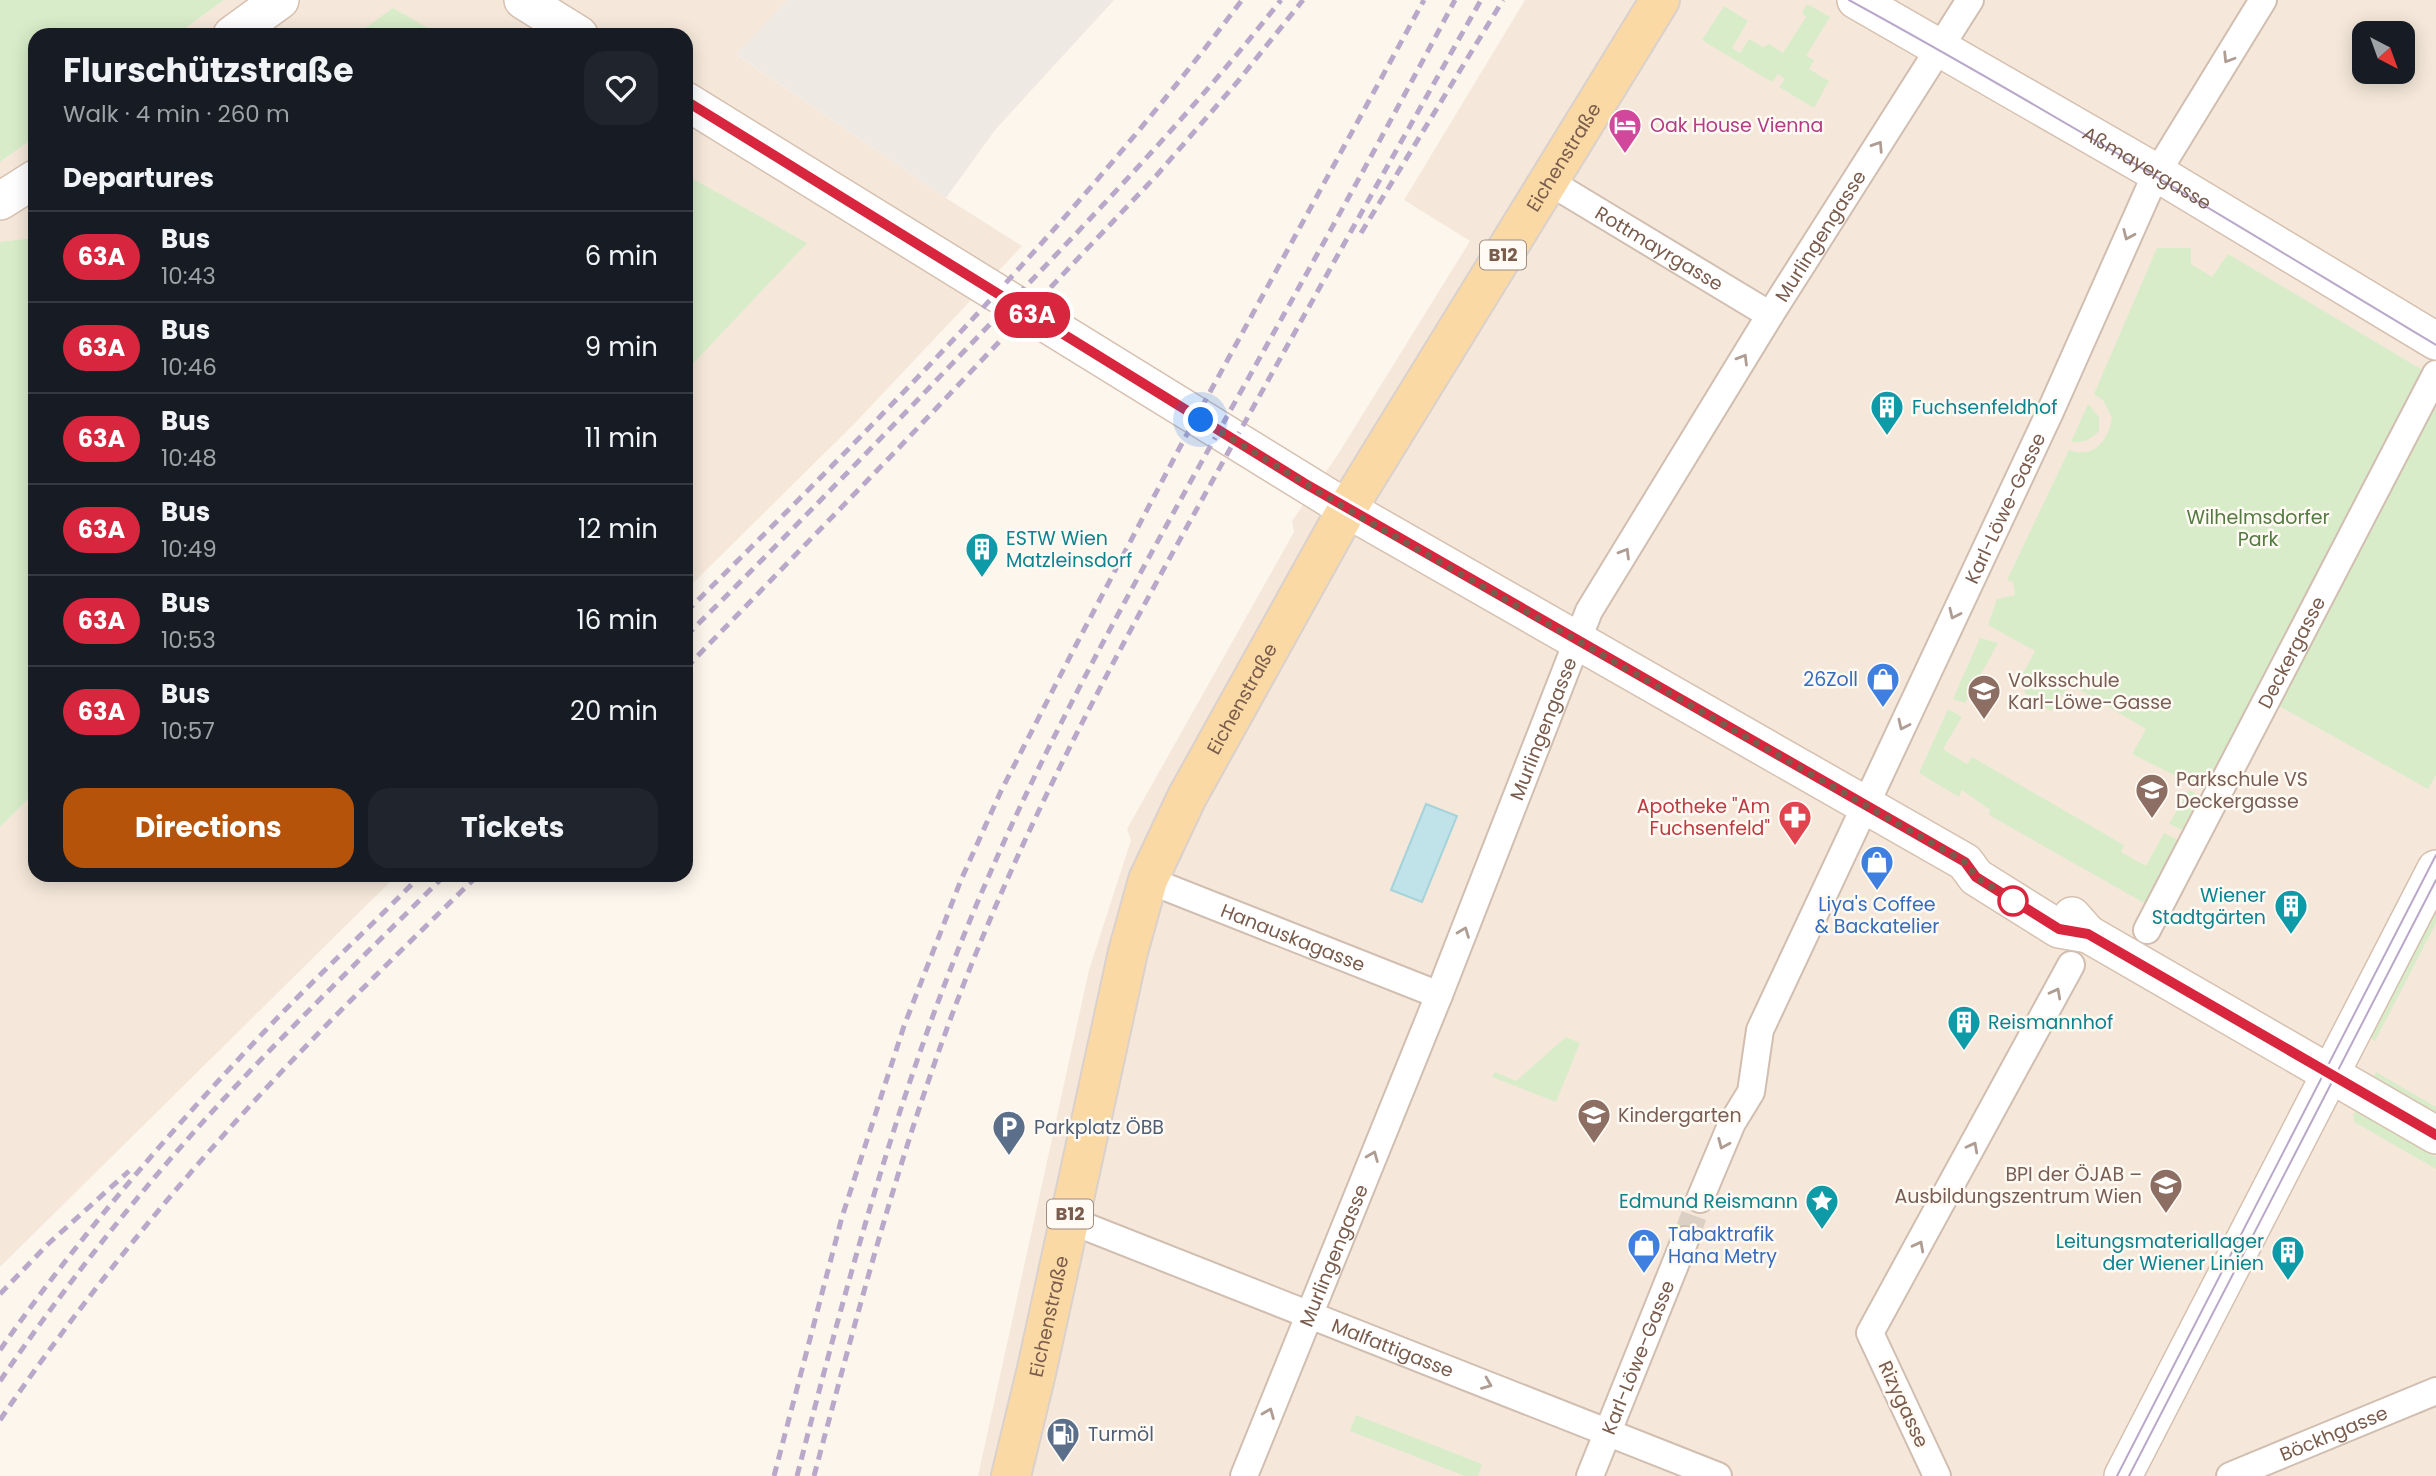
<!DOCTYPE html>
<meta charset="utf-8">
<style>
:root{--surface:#171b24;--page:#20242c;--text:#f1f3f6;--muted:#9ea1a6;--line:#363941;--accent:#b45309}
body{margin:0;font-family:Poppins,sans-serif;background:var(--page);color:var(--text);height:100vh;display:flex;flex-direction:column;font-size:26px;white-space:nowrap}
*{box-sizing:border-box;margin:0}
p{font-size:23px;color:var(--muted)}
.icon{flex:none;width:38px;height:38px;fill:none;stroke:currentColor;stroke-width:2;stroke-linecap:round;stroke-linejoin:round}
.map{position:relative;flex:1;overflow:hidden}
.drawer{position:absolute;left:28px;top:28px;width:665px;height:854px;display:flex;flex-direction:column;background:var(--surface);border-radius:21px;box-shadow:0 4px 18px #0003}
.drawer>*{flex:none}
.badge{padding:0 14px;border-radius:23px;font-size:24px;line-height:46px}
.needle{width:46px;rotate:139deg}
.tools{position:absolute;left:2352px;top:21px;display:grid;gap:14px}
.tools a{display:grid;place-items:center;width:63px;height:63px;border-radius:14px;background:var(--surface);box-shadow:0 4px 18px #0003;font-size:35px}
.you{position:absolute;width:35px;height:35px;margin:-18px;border:5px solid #fff;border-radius:50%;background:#1a73e8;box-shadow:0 0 0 10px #1a73e833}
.map>.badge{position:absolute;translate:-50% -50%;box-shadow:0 0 0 4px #fff}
h2{padding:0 35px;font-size:26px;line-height:63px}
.round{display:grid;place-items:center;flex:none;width:74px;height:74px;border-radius:21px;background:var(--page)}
.summary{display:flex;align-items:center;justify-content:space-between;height:119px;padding:0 35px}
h1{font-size:33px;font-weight:700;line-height:52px}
.button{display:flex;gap:14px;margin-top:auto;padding:14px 35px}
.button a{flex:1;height:80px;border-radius:21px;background:var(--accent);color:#fff;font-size:28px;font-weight:700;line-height:80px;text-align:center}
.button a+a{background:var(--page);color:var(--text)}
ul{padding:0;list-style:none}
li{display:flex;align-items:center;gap:21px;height:91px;padding:0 35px;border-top:2px solid var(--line)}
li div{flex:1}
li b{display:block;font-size:26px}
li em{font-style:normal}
li .badge{min-width:77px;font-weight:700;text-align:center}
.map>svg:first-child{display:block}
.residential{fill:#f5e8da;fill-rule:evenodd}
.industrial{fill:#efe9e4}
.green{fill:#d8ecc9}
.water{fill:#bfe3e8;stroke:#a5d3da;stroke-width:2}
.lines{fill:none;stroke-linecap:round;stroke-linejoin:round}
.street-tunnel{stroke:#dcd0c4;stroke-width:26;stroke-dasharray:26 13;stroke-linecap:butt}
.street-casing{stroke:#d1beb0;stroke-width:30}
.secondary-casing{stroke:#d6c0b0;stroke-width:40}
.primary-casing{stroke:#dad1cd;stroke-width:42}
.street{stroke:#fff;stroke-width:26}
.secondary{stroke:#fff;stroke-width:37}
.primary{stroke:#fbd9a5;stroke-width:38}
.tram{stroke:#b9a8c9;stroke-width:2}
.rail{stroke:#b9a8c9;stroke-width:5;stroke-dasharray:10 7;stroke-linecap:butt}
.oneway{stroke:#af9d94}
.line-casing{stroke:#fff;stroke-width:16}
.line{stroke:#d7263d;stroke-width:10}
.walk{stroke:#7a5c4d;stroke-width:7;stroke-dasharray:0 12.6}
.stop-dot{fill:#fff;stroke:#d7263d;stroke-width:3.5}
.labels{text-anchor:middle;stroke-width:5;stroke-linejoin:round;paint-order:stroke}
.shield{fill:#fffaf3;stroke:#a28b7f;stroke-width:2}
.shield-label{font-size:18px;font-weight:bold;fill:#7a5c4d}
.hotel-label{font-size:19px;fill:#b23c85;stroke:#fffaf3;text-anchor:start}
.street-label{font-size:19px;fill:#7a5c4d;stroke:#fffaf3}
.culture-label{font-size:19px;fill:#0d838f;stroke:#fffaf3;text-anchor:start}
.park-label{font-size:19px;fill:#537a41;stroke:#fffaf3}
.shop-label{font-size:19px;fill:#366cbe;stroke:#fffaf3;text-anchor:end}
.education-label{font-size:19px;fill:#785e54;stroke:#fffaf3;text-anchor:start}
.health-label{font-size:19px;fill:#be3a42;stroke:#fffaf3;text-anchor:end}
.service-label{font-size:19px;fill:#4e5e75;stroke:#fffaf3;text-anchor:start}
</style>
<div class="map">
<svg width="2436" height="1476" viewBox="0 0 2436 1476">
<rect width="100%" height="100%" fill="#fdf6ec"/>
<g class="residential">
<path d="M 224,0 L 788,0 L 737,55 L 946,198 L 1022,246 L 854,424 L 686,590 L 686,35 L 176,35 Z"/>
<path d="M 1525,0 L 2436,0 L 2436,1476 L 978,1476 L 1089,970 L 1131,840 L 1127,829 L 1294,532 L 1292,521 L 1337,456 L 1470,241 L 1404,200 ZM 2364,33 L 2403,33 L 2403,72 L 2364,72 Z"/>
<path d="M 35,137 L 35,875 L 397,875 L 0,1267 L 0,162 Z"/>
</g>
<path class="industrial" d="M 788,0 L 1114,0 L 995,130 L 946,198 L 736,54 Z"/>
<g class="green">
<path d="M 0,0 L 224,0 L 176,35 L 35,35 L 35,137 L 0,162 Z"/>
<path d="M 1807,4 L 1830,17 L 1806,56 L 1814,60 L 1809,69 L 1829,81 L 1814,108 L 1779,87 L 1785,79 L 1778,74 L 1772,82 L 1702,40 L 1724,6 L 1748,21 L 1732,48 L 1740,53 L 1749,39 L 1763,47 L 1769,44 L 1783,53 L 1806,17 L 1802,12 Z"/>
<path d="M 393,8 L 440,35 L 356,35 Z"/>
<path d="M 686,175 L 807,243 L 686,371 Z"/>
<path d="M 35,238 L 35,792 L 0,827 L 0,242 Z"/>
<path d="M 2157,248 L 2191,248 L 2191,264 L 2212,277 L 2228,254 L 2421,369 L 2420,386 L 2436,389 L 2436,775 L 2428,789 L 2279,706 L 2247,768 L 2222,754 L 2204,790 L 2132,754 L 2146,729 L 2070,684 L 2051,711 L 2024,692 L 2027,687 L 2019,681 L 2035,651 L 1988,625 L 1997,599 L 2015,595 L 2013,582 L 2007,580 L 2069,450 C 2094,459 2108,441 2112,418 L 2103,400 L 2094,394 Z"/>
<path d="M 2088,404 L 2099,417 L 2099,431 C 2090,440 2083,443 2071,442 Z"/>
<path d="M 1980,638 L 1998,643 L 1965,703 L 1953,699 Z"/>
<path d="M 1948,709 L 1962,717 L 1943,749 L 1967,764 L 1972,757 L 2124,845 L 2121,852 L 2146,866 L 2164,833 L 2178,840 L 2146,904 L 1989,815 L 1990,810 L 1962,790 L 1959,797 L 1919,773 Z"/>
<path d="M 2189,790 L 2200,796 L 2182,830 L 2169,824 Z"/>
<path d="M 2436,909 L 2436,923 L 2375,1041 L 2370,1038 Z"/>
<path d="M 1566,1037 L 1580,1043 L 1556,1102 L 1492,1077 L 1495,1072 L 1516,1081 Z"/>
<path d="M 2376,1072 L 2436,1107 L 2436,1119 L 2372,1082 Z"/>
<path d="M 2355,1112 L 2359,1112 L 2436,1157 L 2436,1169 L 2354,1122 L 2353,1115 Z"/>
<path d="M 1356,1415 L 1482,1464 L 1478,1476 L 1465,1476 L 1350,1431 Z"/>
</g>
<path class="water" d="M 1426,804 L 1457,816 L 1422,902 L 1391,890 Z"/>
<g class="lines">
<path class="street-tunnel" d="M 1685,1240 L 1700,1199"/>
<defs>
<g id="street">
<path id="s1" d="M 1548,181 L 1770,315"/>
<path id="s2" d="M 1148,880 L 1439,995"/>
<path id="s3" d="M 2147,930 L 2436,374"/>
<path id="s4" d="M 1700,1199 L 1732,1123 L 1751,1092 L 1760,1030 L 2050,412 L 2155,176 L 2263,0"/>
<path id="s5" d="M 1069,1220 L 1718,1476"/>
<path id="s6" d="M 1244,1476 L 1439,995 L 1589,611 L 1770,315 L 1970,0"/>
<path id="s7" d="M 1590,1476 L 1685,1240"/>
<path d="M 1937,1476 L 1870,1333 L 2071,965"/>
<path id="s8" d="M 2230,1476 L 2436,1391"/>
</g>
<g id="secondary">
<path d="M 523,0 L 579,35"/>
<path id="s9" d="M 1856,0 L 2157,173 L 2436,341"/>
<path d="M 232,35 L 280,0"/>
<path d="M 686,101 L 1347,509 L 1965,862 L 1976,877 L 2059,929 L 2088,934"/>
<path d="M 0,201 L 35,179"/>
<path d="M 2072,916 L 2088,934 L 2436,1135"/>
<path d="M 2123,1476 L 2436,869"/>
</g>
<g id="primary">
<path id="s10" d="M 1011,1476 L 1036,1373 L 1128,952 L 1148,880 L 1187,797 L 1347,509 L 1660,0"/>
</g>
</defs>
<use href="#street" class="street-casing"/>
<use href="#secondary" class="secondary-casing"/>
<use href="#primary" class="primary-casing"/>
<use href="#street" class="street"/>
<use href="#secondary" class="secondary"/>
<use href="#primary" class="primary"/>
<g class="tram">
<path d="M 1849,0 C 2048,109 2241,228 2436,345"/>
<path d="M 2117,1476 L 2436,855"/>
<path d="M 2129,1476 L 2436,880"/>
</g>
<g class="rail">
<path d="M 1361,233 L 1503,0"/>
<path d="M 686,612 C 882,418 1076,221 1242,0"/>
<path d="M 686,636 C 803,520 917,401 1030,282 C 1117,191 1203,99 1281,0"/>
<path d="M 686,668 L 893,454 L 1156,176 L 1239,80 L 1303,0"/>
<path d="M 0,1294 L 48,1244 L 129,1171"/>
<path d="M 0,1350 C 85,1228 183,1116 286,1009 C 330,964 377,920 421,875"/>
<path d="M 0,1381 C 67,1283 141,1189 221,1102 C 293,1024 370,950 445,875"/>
<path d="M 0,1420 C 82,1300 173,1188 272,1082 C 338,1011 409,943 478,875"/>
<path d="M 774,1476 L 842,1217 L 904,1026 L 961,880 L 1001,791 L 1076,645 L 1180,447 L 1424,0"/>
<path d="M 797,1476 C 850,1270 905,1066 991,871 C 1050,736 1121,608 1192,479 C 1281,320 1370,161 1455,0"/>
<path d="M 814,1476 C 862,1297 908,1118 979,946 C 1045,784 1129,631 1214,478 C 1302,319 1391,159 1481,0"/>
</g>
</g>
<defs><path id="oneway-chevron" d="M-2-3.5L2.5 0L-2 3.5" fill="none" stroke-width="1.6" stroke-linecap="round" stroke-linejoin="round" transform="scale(1.75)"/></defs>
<g class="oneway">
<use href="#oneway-chevron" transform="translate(2228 58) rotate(122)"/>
<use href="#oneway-chevron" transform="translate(1878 146) rotate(-57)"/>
<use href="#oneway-chevron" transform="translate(2128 235) rotate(114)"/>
<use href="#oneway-chevron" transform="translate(1743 359) rotate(-59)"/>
<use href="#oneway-chevron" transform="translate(1625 553) rotate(-59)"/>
<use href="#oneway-chevron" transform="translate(1954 614) rotate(115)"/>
<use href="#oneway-chevron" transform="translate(1903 725) rotate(115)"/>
<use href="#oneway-chevron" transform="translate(1464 932) rotate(-69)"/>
<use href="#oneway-chevron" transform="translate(2056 993) rotate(-62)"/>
<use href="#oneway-chevron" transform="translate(1723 1144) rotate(113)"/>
<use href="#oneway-chevron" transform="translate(1973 1147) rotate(-62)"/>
<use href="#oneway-chevron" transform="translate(1373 1156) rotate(-68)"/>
<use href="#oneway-chevron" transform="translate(1919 1246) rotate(-62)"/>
<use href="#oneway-chevron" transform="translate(1487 1384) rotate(22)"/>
<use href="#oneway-chevron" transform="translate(1269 1413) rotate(-68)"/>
</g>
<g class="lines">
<defs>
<path id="line" d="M 686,101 L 1304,483 L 1965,862 L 1976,877 L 2059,929 L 2088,934 L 2436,1135"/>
</defs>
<use href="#line" class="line-casing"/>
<use href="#line" class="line"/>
<path class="walk" d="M 1201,420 L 1347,509 L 1965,862 L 1976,877 L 2016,902 L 2013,901"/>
</g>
<defs>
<symbol id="hotel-pin" viewBox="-11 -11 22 30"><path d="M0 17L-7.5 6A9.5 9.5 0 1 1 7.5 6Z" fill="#d1479c" stroke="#fffaf3"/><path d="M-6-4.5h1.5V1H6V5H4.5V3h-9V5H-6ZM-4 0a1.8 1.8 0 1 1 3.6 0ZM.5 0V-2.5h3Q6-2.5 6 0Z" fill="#fff"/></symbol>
<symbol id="building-pin" viewBox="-11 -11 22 30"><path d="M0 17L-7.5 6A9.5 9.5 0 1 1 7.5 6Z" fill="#0f9aa8" stroke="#fffaf3"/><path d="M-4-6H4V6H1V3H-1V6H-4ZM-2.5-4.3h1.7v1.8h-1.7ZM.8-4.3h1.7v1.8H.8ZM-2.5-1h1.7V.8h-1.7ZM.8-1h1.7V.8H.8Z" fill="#fff"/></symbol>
<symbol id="shop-pin" viewBox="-11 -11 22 30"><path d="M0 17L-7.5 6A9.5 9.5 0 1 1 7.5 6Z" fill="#3f7fe0" stroke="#fffaf3"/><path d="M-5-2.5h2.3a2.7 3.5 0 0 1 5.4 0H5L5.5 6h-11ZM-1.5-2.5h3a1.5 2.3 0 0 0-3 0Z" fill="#fff"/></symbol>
<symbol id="school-pin" viewBox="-11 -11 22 30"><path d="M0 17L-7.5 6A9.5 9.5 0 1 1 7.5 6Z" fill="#8d6e63" stroke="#fffaf3"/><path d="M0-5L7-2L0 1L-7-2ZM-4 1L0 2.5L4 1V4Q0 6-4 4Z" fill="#fff"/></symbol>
<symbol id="pharmacy-pin" viewBox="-11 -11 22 30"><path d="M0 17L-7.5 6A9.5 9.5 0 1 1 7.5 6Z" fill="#e0444e" stroke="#fffaf3"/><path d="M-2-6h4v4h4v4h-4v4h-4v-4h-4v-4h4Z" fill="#fff"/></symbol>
<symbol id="parking-pin" viewBox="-11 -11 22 30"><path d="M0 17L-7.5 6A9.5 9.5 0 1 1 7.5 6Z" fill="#5c6f8a" stroke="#fffaf3"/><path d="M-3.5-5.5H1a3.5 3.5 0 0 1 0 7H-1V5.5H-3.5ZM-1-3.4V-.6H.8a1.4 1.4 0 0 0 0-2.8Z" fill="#fff"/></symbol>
<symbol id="university-pin" viewBox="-11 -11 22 30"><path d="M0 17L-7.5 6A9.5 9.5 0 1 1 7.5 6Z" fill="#8d6e63" stroke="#fffaf3"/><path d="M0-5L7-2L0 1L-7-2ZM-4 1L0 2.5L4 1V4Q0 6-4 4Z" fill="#fff"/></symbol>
<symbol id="sight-pin" viewBox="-11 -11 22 30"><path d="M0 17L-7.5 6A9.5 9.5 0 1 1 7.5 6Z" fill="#0f9aa8" stroke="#fffaf3"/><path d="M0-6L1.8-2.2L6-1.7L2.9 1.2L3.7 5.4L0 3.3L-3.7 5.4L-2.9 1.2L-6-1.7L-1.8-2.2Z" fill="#fff"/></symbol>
<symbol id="fuel-pin" viewBox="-11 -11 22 30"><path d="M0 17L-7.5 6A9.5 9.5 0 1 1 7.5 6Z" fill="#5c6f8a" stroke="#fffaf3"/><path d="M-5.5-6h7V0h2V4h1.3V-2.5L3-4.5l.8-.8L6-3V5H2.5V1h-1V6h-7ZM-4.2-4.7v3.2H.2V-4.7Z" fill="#fff"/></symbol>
</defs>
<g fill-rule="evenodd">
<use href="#hotel-pin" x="1606" y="106" width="38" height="52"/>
<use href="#building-pin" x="1868" y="388" width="38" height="52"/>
<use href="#building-pin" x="963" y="530" width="38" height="52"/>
<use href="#shop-pin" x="1864" y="660" width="38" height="52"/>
<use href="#school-pin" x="1965" y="672" width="38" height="52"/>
<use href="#school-pin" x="2133" y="771" width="38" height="52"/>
<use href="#pharmacy-pin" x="1776" y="798" width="38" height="52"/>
<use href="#shop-pin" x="1858" y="843" width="38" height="52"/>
<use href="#building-pin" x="2272" y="887" width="38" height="52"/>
<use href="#building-pin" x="1945" y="1003" width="38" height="52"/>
<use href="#school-pin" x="1575" y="1096" width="38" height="52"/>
<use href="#parking-pin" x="990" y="1108" width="38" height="52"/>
<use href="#university-pin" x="2147" y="1166" width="38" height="52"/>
<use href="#sight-pin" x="1803" y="1182" width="38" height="52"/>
<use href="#shop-pin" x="1625" y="1226" width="38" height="52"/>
<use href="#building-pin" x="2269" y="1233" width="38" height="52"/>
<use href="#fuel-pin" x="1044" y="1415" width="38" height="52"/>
</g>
<circle class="stop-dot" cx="2013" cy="901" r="14"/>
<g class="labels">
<g class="shield">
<rect x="1480" y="240.5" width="46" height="29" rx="5"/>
<rect x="1047" y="1199.5" width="46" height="29" rx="5"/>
</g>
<g class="shield-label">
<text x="1503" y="261">B12</text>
<text x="1070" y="1220">B12</text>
</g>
<g class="hotel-label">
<text x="1650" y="132">Oak House Vienna</text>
</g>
<g class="street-label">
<text dy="7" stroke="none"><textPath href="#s10" startOffset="1446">Eichenstraße</textPath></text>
<text dy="7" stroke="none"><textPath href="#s9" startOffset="336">Aßmayergasse</textPath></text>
<text dy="7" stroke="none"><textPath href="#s6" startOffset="1372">Murlingengasse</textPath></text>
<text dy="7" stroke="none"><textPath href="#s1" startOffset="130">Rottmayrgasse</textPath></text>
<text dy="7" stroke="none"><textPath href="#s4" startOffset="758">Karl-Löwe-Gasse</textPath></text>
<text dy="7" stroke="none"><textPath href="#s3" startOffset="313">Deckergasse</textPath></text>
<text dy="7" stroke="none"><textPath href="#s10" startOffset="816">Eichenstraße</textPath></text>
<text dy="7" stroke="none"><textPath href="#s6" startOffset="805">Murlingengasse</textPath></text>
<text dy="7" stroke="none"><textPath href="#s2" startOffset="156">Hanauskagasse</textPath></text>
<text dy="7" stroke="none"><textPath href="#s6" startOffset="238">Murlingengasse</textPath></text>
<text dy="7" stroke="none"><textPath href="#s10" startOffset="164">Eichenstraße</textPath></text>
<text dy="7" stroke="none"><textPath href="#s5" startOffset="348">Malfattigasse</textPath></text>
<text dy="7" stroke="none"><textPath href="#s7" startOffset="128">Karl-Löwe-Gasse</textPath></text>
<text transform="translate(1904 1404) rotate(65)" y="7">Rizygasse</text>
<text dy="7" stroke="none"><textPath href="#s8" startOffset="112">Böckhgasse</textPath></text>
</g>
<g class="culture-label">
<text x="1912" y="414">Fuchsenfeldhof</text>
<text x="1006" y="545">ESTW Wien<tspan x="1006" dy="22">Matzleinsdorf</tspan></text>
<text x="2266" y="902" text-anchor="end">Wiener<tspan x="2266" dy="22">Stadtgärten</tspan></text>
<text x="1988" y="1029">Reismannhof</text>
<text x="1798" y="1208" text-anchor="end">Edmund Reismann</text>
<text x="2264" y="1248" text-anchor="end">Leitungsmateriallager<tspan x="2264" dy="22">der Wiener Linien</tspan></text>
</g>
<g class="park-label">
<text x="2258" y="524">Wilhelmsdorfer<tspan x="2258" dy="22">Park</tspan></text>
</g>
<g class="shop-label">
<text x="1858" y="686">26Zoll</text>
<text x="1877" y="911" text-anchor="middle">Liya's Coffee<tspan x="1877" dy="22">&amp; Backatelier</tspan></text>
<text x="1668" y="1241" text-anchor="start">Tabaktrafik<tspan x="1668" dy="22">Hana Metry</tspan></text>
</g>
<g class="education-label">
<text x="2008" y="687">Volksschule<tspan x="2008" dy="22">Karl-Löwe-Gasse</tspan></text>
<text x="2176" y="786">Parkschule VS<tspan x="2176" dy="22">Deckergasse</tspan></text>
<text x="1618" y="1122">Kindergarten</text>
<text x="2142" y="1181" text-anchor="end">BPI der ÖJAB –<tspan x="2142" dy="22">Ausbildungszentrum Wien</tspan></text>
</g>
<g class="health-label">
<text x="1770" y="813">Apotheke "Am<tspan x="1770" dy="22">Fuchsenfeld"</tspan></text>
</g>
<g class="service-label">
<text x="1034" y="1134">Parkplatz ÖBB</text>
<text x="1088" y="1441">Turmöl</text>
</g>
</g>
</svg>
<div class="tools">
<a><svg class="needle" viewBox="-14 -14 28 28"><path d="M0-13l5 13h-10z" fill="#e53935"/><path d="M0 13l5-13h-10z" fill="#9ea1a6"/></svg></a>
</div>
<div class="you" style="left:1201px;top:420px"></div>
<b class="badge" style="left:1032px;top:315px;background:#d7263d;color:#fff">63A</b>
<section class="drawer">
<div class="summary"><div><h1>Flurschützstraße</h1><p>Walk · 4 min · 260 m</p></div><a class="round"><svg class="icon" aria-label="heart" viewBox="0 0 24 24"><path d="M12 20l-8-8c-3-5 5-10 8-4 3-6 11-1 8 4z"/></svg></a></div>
<h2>Departures</h2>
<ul>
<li><span class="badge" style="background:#d7263d;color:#fff">63A</span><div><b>Bus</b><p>10:43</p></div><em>6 min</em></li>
<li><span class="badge" style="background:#d7263d;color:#fff">63A</span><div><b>Bus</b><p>10:46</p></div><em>9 min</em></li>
<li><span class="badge" style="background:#d7263d;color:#fff">63A</span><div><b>Bus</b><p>10:48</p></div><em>11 min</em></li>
<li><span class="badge" style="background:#d7263d;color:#fff">63A</span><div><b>Bus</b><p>10:49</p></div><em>12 min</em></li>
<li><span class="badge" style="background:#d7263d;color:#fff">63A</span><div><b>Bus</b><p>10:53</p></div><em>16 min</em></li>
<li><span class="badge" style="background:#d7263d;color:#fff">63A</span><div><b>Bus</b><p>10:57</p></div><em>20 min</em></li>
</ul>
<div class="button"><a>Directions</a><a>Tickets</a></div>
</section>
</div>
